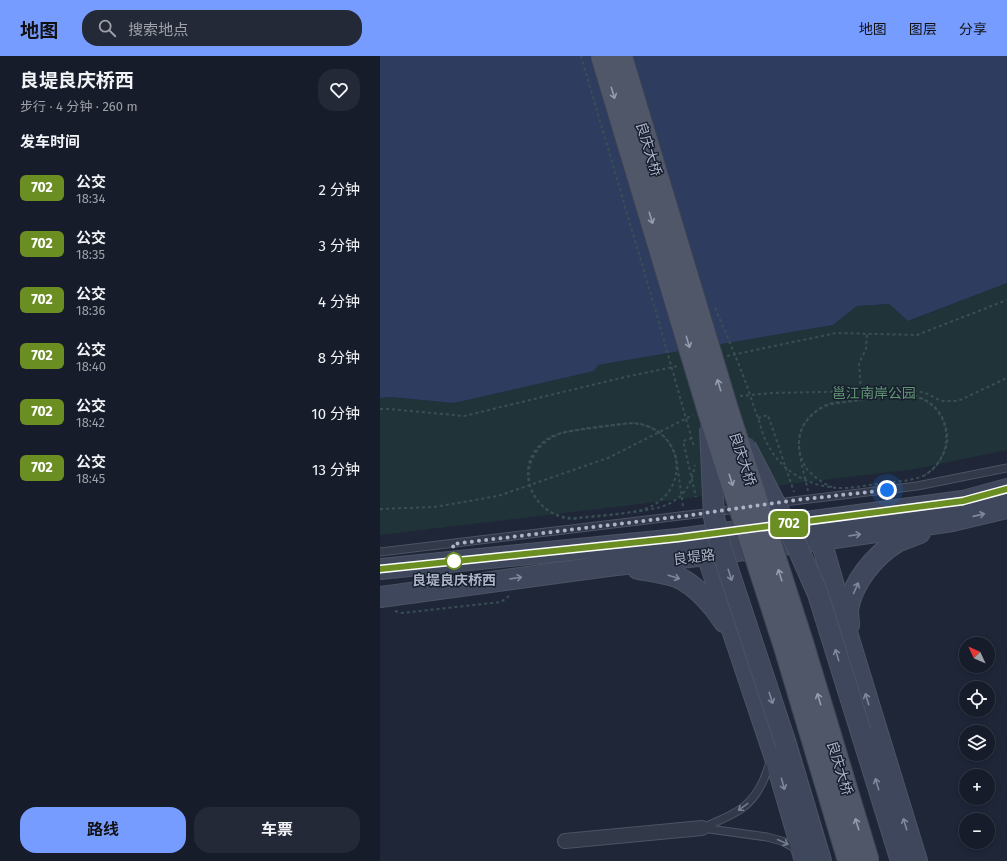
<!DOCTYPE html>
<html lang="zh">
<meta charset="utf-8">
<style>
:root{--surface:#161c2a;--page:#232936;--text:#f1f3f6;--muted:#9ea1a8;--line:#353a47;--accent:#779cff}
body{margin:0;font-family:"Fira Sans","Noto Sans SC",sans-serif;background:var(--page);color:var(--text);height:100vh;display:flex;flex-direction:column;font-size:15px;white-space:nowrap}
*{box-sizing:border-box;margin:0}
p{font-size:13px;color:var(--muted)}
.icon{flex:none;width:22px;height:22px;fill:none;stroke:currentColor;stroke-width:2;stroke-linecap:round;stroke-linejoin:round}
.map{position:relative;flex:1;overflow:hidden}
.sheet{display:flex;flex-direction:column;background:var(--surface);width:380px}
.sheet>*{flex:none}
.badge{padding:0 8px;border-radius:6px;font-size:14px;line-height:26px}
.needle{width:26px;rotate:314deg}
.fabs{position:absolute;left:579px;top:581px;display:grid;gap:8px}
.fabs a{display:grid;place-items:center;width:36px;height:36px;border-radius:50%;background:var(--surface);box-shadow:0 2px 6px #0003,0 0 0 1px var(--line);font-size:20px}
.you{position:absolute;width:20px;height:20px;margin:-10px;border:3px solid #fff;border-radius:50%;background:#1a73e8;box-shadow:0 0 0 6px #1a73e833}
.map>.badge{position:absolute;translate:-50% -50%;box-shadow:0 0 0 2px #fff}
h2{padding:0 20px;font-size:15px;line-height:36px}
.round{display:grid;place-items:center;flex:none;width:42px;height:42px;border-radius:16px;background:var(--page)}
.summary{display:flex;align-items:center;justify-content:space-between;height:68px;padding:0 20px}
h1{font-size:19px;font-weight:700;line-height:30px}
.action{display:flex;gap:8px;margin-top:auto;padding:8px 20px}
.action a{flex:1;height:46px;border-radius:16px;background:var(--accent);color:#111;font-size:16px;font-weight:700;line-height:46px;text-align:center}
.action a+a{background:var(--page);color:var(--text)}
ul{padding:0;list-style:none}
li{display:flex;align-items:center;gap:12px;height:56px;padding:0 20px}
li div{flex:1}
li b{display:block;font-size:15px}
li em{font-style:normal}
li .badge{min-width:44px;font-weight:700;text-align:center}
header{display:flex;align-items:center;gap:24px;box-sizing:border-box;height:56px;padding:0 20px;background:var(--accent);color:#111}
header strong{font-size:19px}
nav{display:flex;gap:22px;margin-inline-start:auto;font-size:14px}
.search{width:280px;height:36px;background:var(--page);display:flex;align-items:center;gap:10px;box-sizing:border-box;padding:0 14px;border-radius:16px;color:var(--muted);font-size:15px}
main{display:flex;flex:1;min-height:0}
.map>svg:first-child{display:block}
.green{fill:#203339}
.water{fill:#2e3d5f}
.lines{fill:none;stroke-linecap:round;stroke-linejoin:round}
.lane-casing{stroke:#4c5364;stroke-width:9}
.street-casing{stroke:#4c5364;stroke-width:16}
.secondary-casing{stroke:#4c5364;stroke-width:22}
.path{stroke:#3a4f54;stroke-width:2;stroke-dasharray:3 3;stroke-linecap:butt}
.lane{stroke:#323949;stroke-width:7}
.street{stroke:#323949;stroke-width:14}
.secondary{stroke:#3f475c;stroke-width:20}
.secondary-bridge-casing{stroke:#4c5364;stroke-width:22;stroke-linecap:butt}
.primary-bridge-casing{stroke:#3b4252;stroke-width:24;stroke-linecap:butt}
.path-bridge{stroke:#3a4f54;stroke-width:2;stroke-dasharray:3 3;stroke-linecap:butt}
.secondary-bridge{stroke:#3f475c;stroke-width:20}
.primary-bridge{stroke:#4f5769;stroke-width:22}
.oneway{stroke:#959caf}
.oneway2{stroke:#80889c}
.oneway3{stroke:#757c8e}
.line-casing{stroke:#fff;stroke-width:9}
.line{stroke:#6b8e23;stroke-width:6}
.walk{stroke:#acb3c6;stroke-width:4;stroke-dasharray:0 7.2}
.stop-dot{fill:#fff;stroke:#6b8e23;stroke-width:2}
.labels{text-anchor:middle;stroke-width:3;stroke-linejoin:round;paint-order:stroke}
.street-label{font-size:14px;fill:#acb3c6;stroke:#171e2d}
.park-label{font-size:14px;fill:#629874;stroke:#171e2d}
.stop-label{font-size:14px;font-weight:bold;fill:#acb3c6;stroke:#171e2d}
</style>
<header>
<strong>地图</strong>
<div class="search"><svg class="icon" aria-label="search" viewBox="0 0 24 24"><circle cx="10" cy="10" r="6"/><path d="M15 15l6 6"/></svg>搜索地点</div>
<nav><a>地图</a><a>图层</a><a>分享</a></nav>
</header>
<main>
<section class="sheet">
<div class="summary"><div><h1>良堤良庆桥西</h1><p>步行 · 4 分钟 · 260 m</p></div><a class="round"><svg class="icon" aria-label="heart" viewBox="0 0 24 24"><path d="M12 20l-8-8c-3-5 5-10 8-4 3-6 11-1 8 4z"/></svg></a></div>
<h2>发车时间</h2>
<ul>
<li><span class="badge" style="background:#6b8e23;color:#fff">702</span><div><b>公交</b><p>18:34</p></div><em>2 分钟</em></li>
<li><span class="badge" style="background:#6b8e23;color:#fff">702</span><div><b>公交</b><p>18:35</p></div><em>3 分钟</em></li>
<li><span class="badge" style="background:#6b8e23;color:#fff">702</span><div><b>公交</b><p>18:36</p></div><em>4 分钟</em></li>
<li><span class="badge" style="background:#6b8e23;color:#fff">702</span><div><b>公交</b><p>18:40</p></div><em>8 分钟</em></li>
<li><span class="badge" style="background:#6b8e23;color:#fff">702</span><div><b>公交</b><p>18:42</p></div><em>10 分钟</em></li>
<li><span class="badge" style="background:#6b8e23;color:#fff">702</span><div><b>公交</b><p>18:45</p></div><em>13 分钟</em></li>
</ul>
<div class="action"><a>路线</a><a>车票</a></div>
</section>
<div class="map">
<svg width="627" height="805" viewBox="0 0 627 805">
<rect width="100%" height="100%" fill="#1e2638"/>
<path class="green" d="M 627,227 L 627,394 L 535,413 L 410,428 L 302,443 L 0,479 L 0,342 L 11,341 L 74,347 L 214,315 L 218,309 L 453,269 L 477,250 L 509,248 L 529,265 Z"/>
<path class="water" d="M 0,0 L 627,0 L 627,227 L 528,265 L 509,248 L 477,250 L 453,269 L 218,309 L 214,315 L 74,347 L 11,341 L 0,342 Z"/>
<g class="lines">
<defs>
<g id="lane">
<path d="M 396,447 L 537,430 L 627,412"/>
<path d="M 0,496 L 358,453"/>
<path d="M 390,705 C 389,711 386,717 384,723 C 370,755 351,759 322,772 L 387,781 L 402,785 L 413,791 L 417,796"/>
</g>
<path id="street" d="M 185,785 L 322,772"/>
<g id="secondary">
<path d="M 441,484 L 469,583 L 537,805"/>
<path d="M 327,499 L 395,702 L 425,805"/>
<path d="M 0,513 L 298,483 L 583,445 L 627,433"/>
<path d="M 258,513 C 271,515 285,517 297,521 C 316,529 334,550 344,566"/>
<path d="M 0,541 L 228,510 L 327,499 L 441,484 L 572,465 L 627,452"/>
<path d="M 469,569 C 469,565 468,559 468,554 C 472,527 494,500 517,486 C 524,483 533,480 540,477"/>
<path d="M 481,676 L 521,805"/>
<path d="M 406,688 L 441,805"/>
</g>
</defs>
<use href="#lane" class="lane-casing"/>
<use href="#street" class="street-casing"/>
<use href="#secondary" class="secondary-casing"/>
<g class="path">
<path d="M 347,300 L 456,277 L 537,279 L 627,244"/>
<path d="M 481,334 L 479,307 L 486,293 L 487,278"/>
<path d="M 360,340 L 392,337 L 534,334 L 548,338 L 561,345 L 578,345 L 627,322"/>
<path d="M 0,353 L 9,353 L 84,360 L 245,321 L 298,310"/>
<path d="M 378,362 L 388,359 L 414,436"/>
<path d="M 312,382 L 303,385 L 316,441"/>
<path d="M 426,412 C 433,420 442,427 452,431"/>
<path d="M 428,435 C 425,419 416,395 420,378 C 423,366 434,355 446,349 C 456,345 470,345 482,344 C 509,340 545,330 562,361 C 566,369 568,378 567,387 C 564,400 556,412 545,419"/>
<path d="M 0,453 L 54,451 L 118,440 L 228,402 L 313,359"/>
<path d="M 15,555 L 22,557 L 121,546 L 129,540"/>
</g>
<use href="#lane" class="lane"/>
<use href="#street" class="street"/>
<use href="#secondary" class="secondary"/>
<defs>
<g id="secondary-bridge">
<path d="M 330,372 L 334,461 L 341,492 L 406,688"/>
<path d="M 366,391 L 416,488 L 438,538 L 481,676"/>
</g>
<g id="primary-bridge">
<path d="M 222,0 L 329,356 L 405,591 L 469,805"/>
<path d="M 241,0 L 347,353 L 422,586 L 488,805"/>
</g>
</defs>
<use href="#secondary-bridge" class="secondary-bridge-casing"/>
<use href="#primary-bridge" class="primary-bridge-casing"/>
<g class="path-bridge">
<path d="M 201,0 L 278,263 L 314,391"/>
<path d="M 335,252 C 345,275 355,298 364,322 C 369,335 373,349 378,362 C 381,370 382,378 386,385 C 401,418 433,433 468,432 C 483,430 498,428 513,426 C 523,425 533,424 543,420 C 577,403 573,350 535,340 C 521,336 505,341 490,343 C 476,345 462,346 448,349 C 421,359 411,386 426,412"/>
<path d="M 303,450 L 296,401 C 289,379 272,368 250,367 L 184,376 C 173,380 164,385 157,395 C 135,424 160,462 193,463 C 214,460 254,459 272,450 C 313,428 300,371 253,367 C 233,369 184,373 169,382 C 129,406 150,463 196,462 C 212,460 229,459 245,457 C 280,453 308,450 315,409"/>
</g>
<use href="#secondary-bridge" class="secondary-bridge"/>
<use href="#primary-bridge" class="primary-bridge"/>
</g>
<defs><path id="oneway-shaft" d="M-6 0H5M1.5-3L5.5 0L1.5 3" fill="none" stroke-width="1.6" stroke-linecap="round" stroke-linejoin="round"/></defs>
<g class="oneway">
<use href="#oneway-shaft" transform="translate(233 37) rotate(73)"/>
<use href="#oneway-shaft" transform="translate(271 162) rotate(73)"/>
<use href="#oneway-shaft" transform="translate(308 286) rotate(73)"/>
<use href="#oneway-shaft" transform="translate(339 329) rotate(-107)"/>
<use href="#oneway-shaft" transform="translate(351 424) rotate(72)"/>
<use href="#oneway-shaft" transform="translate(400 519) rotate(-108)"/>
<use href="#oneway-shaft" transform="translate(439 643) rotate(-107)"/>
<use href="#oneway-shaft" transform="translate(477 768) rotate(-107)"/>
</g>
<g class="oneway2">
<use href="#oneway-shaft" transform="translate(599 459) rotate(-13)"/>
<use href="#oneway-shaft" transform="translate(475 479) rotate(-8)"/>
<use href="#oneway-shaft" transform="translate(350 519) rotate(72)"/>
<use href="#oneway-shaft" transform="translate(294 521) rotate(18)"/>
<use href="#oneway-shaft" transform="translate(136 522) rotate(-8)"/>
<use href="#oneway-shaft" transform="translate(476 532) rotate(-66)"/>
<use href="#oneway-shaft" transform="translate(457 599) rotate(-107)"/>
<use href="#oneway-shaft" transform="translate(391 642) rotate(72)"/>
<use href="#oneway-shaft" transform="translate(487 643) rotate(-107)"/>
<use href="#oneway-shaft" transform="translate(403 728) rotate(74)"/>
<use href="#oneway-shaft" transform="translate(497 728) rotate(-107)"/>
<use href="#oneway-shaft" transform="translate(525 768) rotate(-107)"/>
</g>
<g class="oneway3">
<use href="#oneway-shaft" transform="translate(363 751) rotate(144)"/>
<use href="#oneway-shaft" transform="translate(403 786) rotate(25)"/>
</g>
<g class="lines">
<defs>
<path id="line" d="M 0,513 L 298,482 L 583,445 L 627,433"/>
</defs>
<use href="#line" class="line-casing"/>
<use href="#line" class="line"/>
<path class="walk" d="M 74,505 L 73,488 L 304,460 L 416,444 L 507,434"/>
</g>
<circle class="stop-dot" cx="74" cy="505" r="8"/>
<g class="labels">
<g class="street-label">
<text transform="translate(269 93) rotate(73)" y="5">良庆大桥</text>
<text transform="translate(363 403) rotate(72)" y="5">良庆大桥</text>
<text transform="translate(314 501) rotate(-7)" y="5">良堤路</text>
<text transform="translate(460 712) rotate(73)" y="5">良庆大桥</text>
</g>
<g class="park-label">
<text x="494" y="342">邕江南岸公园</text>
</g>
<g class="stop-label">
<text x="74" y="529">良堤良庆桥西</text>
</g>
</g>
</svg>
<div class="fabs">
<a><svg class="needle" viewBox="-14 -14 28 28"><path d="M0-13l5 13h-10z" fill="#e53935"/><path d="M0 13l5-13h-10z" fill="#9ea1a8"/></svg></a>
<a><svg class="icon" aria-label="locate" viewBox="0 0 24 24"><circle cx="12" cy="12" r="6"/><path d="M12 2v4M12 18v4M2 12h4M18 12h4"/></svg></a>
<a><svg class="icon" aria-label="layers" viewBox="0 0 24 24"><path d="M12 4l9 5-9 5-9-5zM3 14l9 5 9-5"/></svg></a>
<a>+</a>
<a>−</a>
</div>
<div class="you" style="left:507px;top:434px"></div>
<b class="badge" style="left:409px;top:468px;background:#6b8e23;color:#fff">702</b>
</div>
</main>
